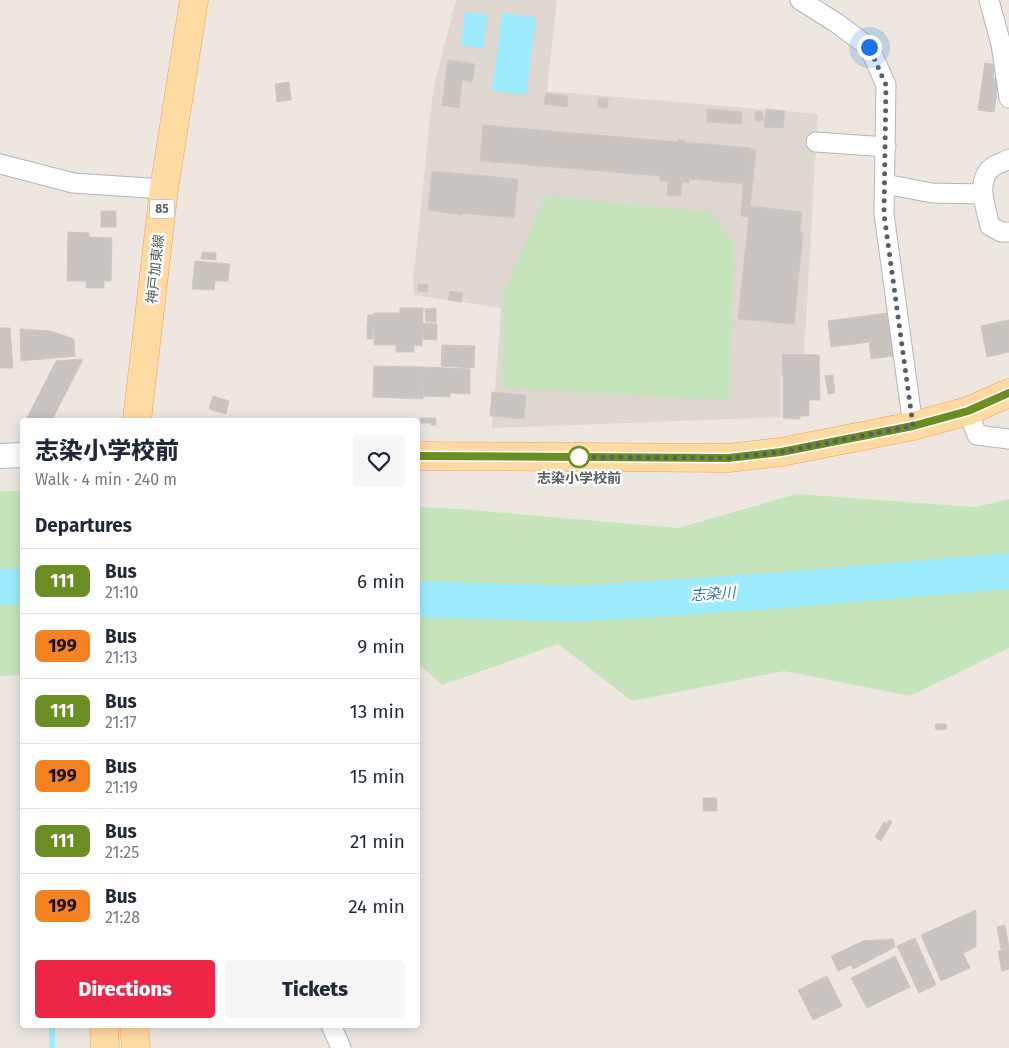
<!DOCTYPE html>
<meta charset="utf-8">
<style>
:root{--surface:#fff;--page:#f6f6f7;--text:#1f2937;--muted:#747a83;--line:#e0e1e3;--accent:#ed2647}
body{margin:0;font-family:"Fira Sans","Noto Sans JP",sans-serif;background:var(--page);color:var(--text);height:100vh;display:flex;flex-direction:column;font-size:19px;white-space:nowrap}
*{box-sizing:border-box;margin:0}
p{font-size:16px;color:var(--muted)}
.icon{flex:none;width:28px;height:28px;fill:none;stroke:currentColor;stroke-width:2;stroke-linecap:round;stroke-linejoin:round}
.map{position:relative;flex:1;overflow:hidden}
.panel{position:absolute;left:20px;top:418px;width:400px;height:610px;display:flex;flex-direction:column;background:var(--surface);border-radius:5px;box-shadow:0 2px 12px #0003}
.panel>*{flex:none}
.badge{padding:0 10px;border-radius:8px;font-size:18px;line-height:32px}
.you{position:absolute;width:25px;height:25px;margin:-12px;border:4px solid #fff;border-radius:50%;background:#1a73e8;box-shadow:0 0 0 8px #1a73e833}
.map>.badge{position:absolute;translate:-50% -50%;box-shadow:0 0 0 2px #fff}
h2{padding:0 15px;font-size:19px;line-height:45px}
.round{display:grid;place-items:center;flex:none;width:52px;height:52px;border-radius:5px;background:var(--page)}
.headline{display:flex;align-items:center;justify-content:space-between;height:85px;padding:0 15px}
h1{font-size:24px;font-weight:800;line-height:38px}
.action{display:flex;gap:10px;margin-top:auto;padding:10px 15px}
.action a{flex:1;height:58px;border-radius:5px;background:var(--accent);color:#fff;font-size:20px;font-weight:800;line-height:58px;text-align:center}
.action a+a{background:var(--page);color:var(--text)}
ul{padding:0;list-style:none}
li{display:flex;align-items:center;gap:15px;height:65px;padding:0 15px;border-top:1px solid var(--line)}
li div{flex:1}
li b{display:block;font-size:19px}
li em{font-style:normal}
li .badge{min-width:55px;font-weight:700;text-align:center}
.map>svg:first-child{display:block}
.education{fill:#dfd8d1}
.green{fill:#c6e5bc}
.water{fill:#9eecff}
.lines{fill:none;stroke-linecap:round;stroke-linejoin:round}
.stream{stroke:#9eecff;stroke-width:6}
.river{stroke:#9eecff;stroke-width:36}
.building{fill:#c9c4c0;stroke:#d1c7bf}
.minor-casing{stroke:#b1b6b9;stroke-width:21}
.tertiary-casing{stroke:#b1b6b9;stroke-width:26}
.primary-casing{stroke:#f49f52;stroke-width:29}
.minor{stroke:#fff;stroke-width:19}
.tertiary{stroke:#fff;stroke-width:24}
.primary{stroke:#ffdaa3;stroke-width:28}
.line-casing{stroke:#fff;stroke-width:11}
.line{stroke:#6b8e23;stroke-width:8}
.walk{stroke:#595f62;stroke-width:5;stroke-dasharray:0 9}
.stop-dot{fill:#fff;stroke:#6b8e23;stroke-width:2.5}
.labels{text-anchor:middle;stroke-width:4.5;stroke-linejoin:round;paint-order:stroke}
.shield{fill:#fff;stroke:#8b8f91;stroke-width:1}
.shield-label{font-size:12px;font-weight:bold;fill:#595f62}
.street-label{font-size:14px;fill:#595f62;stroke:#fff}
.stop-label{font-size:14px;font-weight:bold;fill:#595f62;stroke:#fff}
.water-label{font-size:15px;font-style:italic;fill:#337c98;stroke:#fff}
</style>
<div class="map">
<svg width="1009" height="1048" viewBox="0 0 1009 1048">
<rect width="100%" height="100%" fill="#ede7e0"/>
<path class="education" d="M 456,0 L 557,0 L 547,91 L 818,114 L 804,354 L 781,353 L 781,417 L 492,428 L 501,308 L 414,295 L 413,281 L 433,91 Z"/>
<g class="green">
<path d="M 545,196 L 710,213 L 734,244 L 728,400 L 502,388 L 504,293 Z"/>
<path d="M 0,491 L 22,491 L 22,675 L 0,676 Z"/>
<path d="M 796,494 L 976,507 L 1009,499 L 1009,648 L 910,696 L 784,671 L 632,701 L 558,644 L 442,685 L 418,663 L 418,507 L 460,509 L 678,528 Z"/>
</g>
<g class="water">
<path d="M 465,12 L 487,15 L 483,49 L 460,45 Z"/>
<path d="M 502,13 L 536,17 L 526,95 L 492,91 Z"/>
</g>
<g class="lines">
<path class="stream" d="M 52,1025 L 52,1048"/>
<g class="river">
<path d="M 0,587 L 22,587"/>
<path d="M 418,599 L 576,604 L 784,590 L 1009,571"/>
</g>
</g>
<g class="building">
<path d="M 448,60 L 475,64 L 472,82 L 462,80 L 459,108 L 442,105 Z"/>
<path d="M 985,63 L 995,65 L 993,78 L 999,79 L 994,112 L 978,110 Z"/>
<path d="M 289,82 L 291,100 L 277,102 L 275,84 Z"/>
<path d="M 546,93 L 568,96 L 567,107 L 544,104 Z"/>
<path d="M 599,98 L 608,98 L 607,108 L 598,107 Z"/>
<path d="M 707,109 L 742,112 L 741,124 L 707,122 Z"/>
<path d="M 766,109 L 785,111 L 783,128 L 764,127 Z"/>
<path d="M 762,111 L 763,121 L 755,121 L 755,112 Z"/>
<path d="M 483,125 L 678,142 L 678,140 L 685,140 L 684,142 L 751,148 L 748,184 L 689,179 L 689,183 L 682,182 L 680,196 L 667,195 L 668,181 L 660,181 L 660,176 L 480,161 Z"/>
<path d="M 751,150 L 756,150 L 749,217 L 741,216 L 743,184 L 748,184 Z"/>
<path d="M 432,171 L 518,179 L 514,218 L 463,213 L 462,215 L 428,210 Z"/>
<path d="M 750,206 L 802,212 L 800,233 L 803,233 L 794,324 L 738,319 Z"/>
<rect x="101" y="211" width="15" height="16"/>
<path d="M 68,232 L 89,233 L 89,237 L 112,238 L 111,281 L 104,281 L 104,288 L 86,288 L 86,281 L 67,281 Z"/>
<path d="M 202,252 L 216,253 L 216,260 L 201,259 Z"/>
<path d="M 195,261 L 230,264 L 228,281 L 215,281 L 214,290 L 192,289 Z"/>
<path d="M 418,284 L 428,285 L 427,292 L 418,291 Z"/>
<path d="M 450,291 L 463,293 L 461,302 L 448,300 Z"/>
<path d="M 400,308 L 423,308 L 422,346 L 414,345 L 414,352 L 396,352 L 396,345 L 374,345 L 374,313 L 400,313 Z"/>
<path d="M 436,308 L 436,322 L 426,322 L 425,309 Z"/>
<path d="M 887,313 L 893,356 L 871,359 L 869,342 L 831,347 L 828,321 Z"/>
<path d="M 368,315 L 374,315 L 374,327 L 367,327 Z"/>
<path d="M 1009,320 L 1009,352 L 987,357 L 981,326 Z"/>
<path d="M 423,323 L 437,324 L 437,340 L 423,339 Z"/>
<rect x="367" y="327" width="6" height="12"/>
<path d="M 0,328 L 10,328 L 13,368 L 0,368 Z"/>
<path d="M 20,329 L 51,331 L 74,339 L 75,356 L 21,361 Z"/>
<path d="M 442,345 L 475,346 L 474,368 L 441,366 Z"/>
<path d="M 782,354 L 819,355 L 820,400 L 809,400 L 809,416 L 800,416 L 800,419 L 783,418 L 783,375 L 782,375 Z"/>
<path d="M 83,359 L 52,420 L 26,420 L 56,361 Z"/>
<path d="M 374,366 L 424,367 L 423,399 L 373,397 Z"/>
<path d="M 424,367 L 470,369 L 470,394 L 450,393 L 450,397 L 423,396 Z"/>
<path d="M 833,375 L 835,393 L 828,394 L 825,376 Z"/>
<path d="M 492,392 L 526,395 L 524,419 L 490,416 Z"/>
<path d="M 213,396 L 229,401 L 226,414 L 209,409 Z"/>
<path d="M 420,418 L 436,418 L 436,425 L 431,425 L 431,423 L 420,423 Z"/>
<path d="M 935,724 L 946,724 L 947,729 L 936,730 Z"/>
<rect x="703" y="798" width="14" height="13"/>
<path d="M 889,820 L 892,822 L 881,841 L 875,837 L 884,822 L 887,824 Z"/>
<path d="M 976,910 L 976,947 L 963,953 L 970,968 L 941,981 L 921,935 Z"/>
<path d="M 1005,925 L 1009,948 L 1001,949 L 997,927 Z"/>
<path d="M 915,938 L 936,985 L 919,993 L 897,946 Z"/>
<path d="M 893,939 L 895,947 L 853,969 L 851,965 L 838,971 L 831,956 L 863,941 Z"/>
<path d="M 1009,948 L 1009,969 L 1002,971 L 998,951 Z"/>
<path d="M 895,956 L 910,987 L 867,1008 L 851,978 Z"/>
<path d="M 827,976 L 842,1006 L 813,1020 L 798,990 Z"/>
</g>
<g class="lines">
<defs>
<g id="minor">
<path d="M 800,0 L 835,22 L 869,47 L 886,85 L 884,214 L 913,426"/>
<path d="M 989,0 L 1001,44 L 1009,98"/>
<path d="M 816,142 L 886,147"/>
<path d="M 1009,159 C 1004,162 999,163 994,166 C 974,179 986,208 990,226 L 1001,232 L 1009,232"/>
<path d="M 0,164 L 73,183 L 164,189"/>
<path d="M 885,184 L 932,193 L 982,194"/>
<path d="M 968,411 L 977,435 L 1009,439"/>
<path d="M 331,1025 L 341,1048"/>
</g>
<path id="tertiary" d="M 0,456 L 22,455"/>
<g id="primary">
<path d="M 137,420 L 164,189 L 194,0"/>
<path d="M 418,456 L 728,458 L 781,452 L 913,426 L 968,411 L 1009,393"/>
<path d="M 104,1025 L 105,1048"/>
<path d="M 134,1025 L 136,1048"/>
</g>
</defs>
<use href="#minor" class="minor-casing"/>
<use href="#tertiary" class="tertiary-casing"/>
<use href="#primary" class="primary-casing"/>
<use href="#minor" class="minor"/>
<use href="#tertiary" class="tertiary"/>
<use href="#primary" class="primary"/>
</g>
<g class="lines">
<defs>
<path id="line" d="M 418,456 L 728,458 L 781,452 L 913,426 L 968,411 L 1009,393"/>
</defs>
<use href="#line" class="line-casing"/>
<use href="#line" class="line"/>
<path class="walk" d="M 579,457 L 573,457 L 728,458 L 781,452 L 913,426 L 884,214 L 886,85 L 869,47"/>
</g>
<circle class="stop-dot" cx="579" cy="457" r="10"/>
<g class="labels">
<rect class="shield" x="149.5" y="199.5" width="25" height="19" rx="4"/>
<g class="shield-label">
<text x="162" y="213">85</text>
</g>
<g class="street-label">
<text transform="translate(155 269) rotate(-84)" y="5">神戸加東線</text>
</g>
<g class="stop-label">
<text x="579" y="483">志染小学校前</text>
</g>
<g class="water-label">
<text transform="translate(713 594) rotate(-4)" y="5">志染川</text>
</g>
</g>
</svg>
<div class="you" style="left:869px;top:47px"></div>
<section class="panel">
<div class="headline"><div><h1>志染小学校前</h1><p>Walk · 4 min · 240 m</p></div><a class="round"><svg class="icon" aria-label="heart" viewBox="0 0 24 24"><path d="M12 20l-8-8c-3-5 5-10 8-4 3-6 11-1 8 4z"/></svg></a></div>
<h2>Departures</h2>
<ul>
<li><span class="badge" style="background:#6b8e23;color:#fff">111</span><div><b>Bus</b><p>21:10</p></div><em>6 min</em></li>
<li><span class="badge" style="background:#f58220;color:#111">199</span><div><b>Bus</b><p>21:13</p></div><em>9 min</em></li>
<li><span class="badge" style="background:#6b8e23;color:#fff">111</span><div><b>Bus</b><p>21:17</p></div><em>13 min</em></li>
<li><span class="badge" style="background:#f58220;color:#111">199</span><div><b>Bus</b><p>21:19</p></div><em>15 min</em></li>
<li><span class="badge" style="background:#6b8e23;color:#fff">111</span><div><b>Bus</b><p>21:25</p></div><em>21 min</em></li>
<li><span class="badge" style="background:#f58220;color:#111">199</span><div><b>Bus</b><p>21:28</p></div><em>24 min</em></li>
</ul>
<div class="action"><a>Directions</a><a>Tickets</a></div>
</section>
</div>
